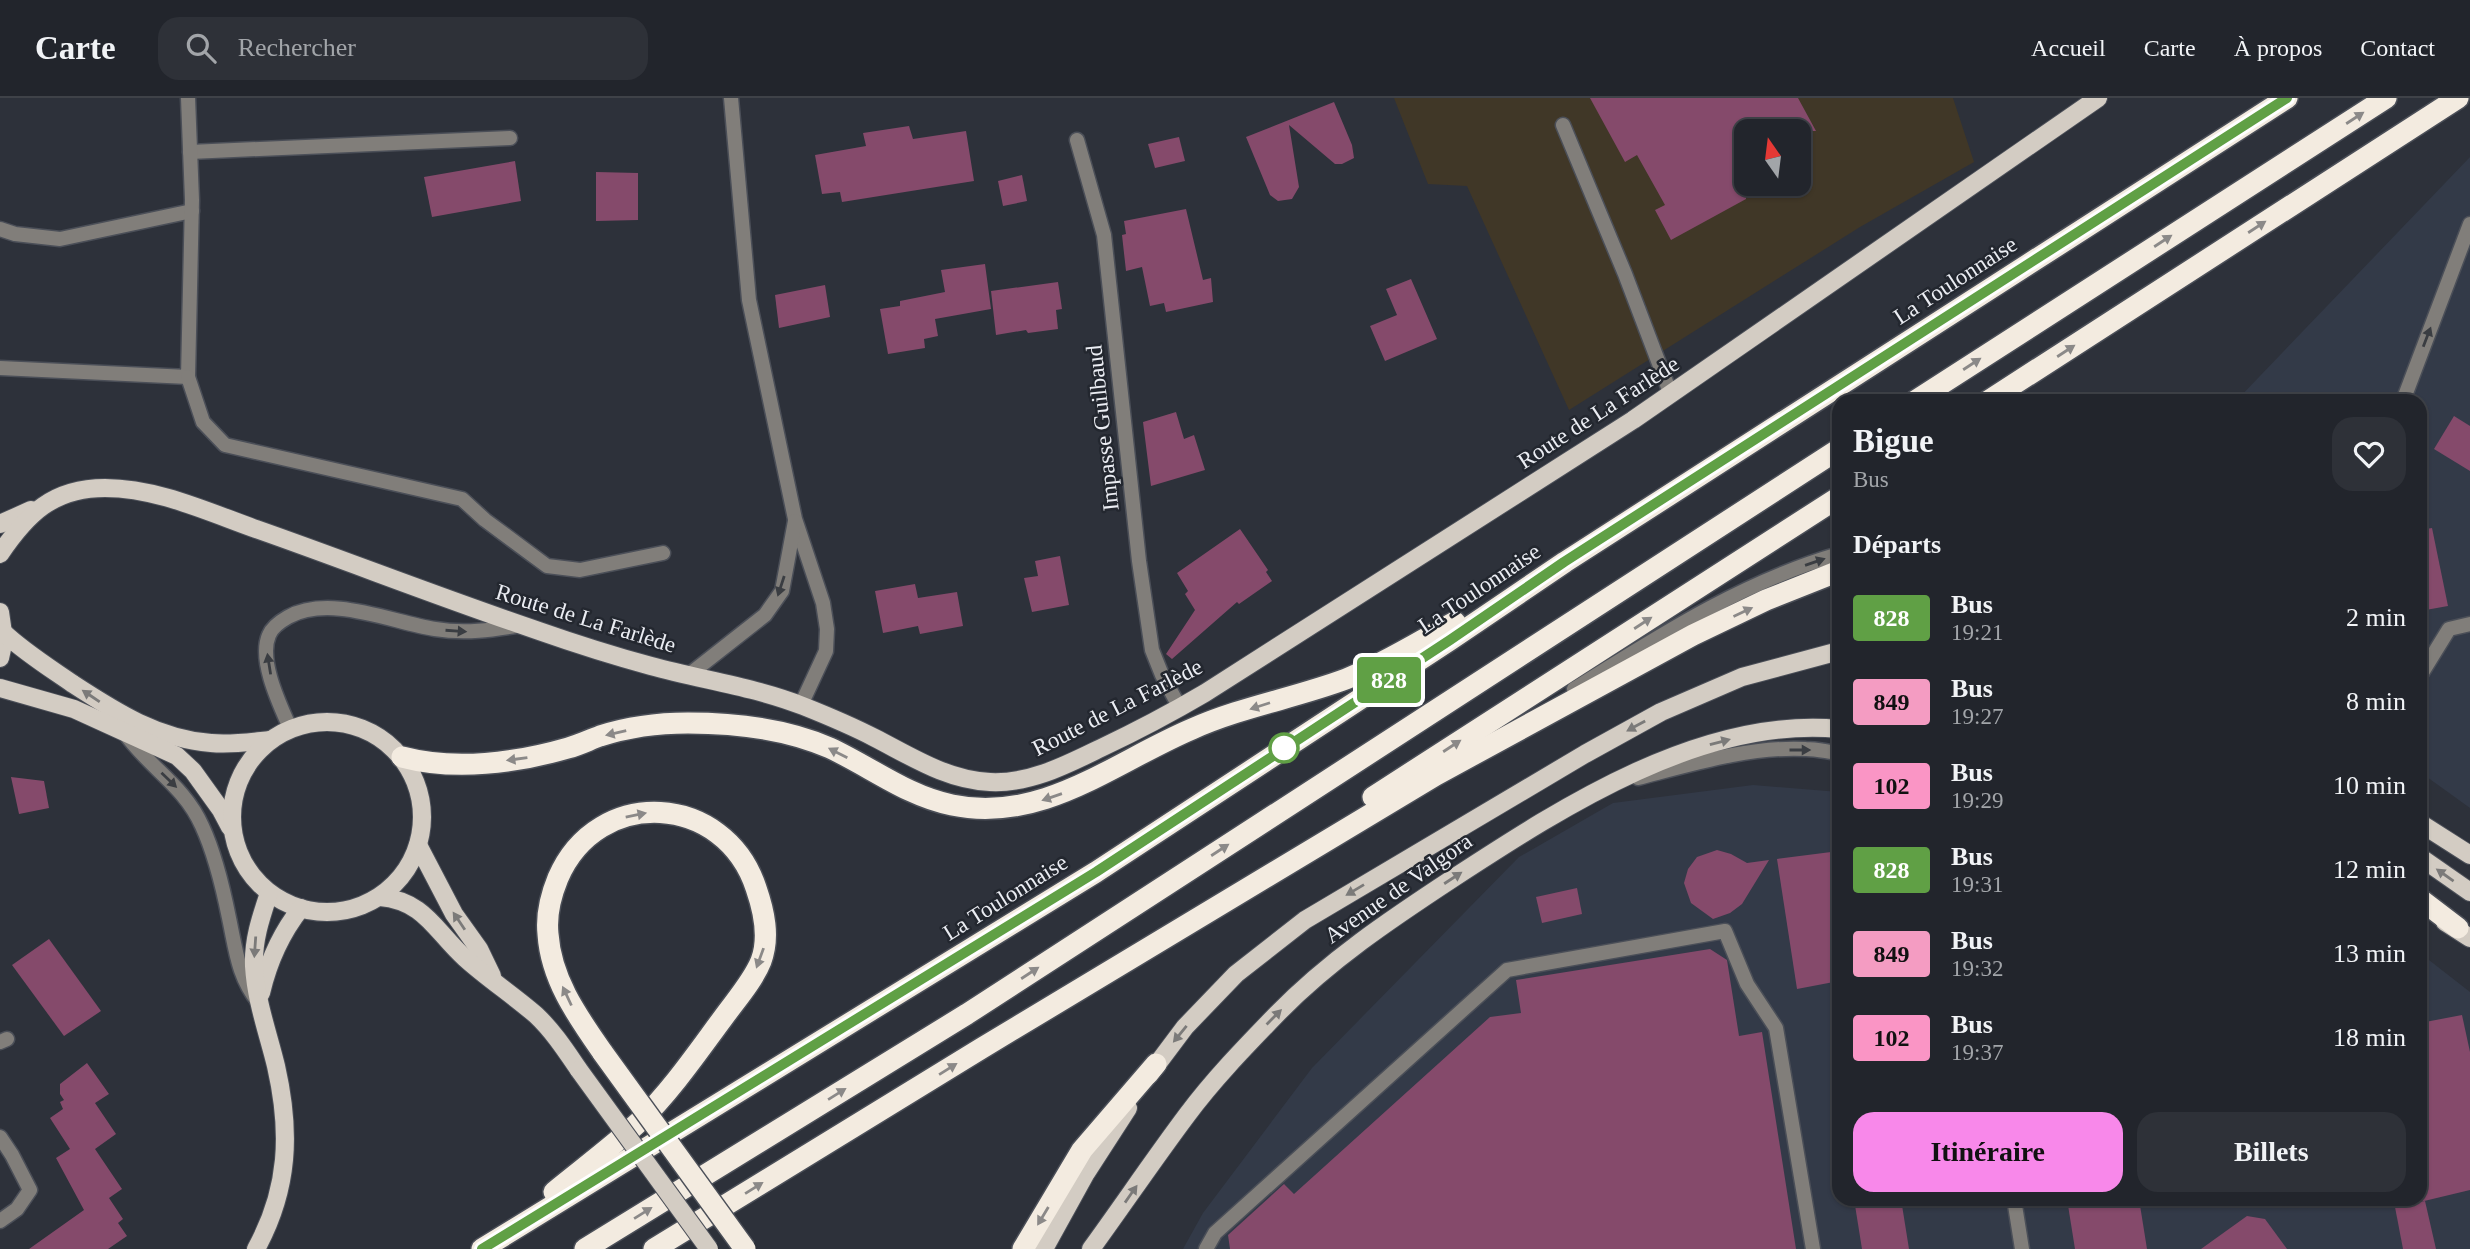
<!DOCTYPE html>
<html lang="fr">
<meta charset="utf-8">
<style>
:root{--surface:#22252c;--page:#2e3138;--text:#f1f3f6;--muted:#a2a5a9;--line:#3f4248;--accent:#f888ea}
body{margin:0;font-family:Georgia,serif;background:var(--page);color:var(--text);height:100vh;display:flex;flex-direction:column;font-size:26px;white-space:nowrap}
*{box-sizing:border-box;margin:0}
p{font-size:23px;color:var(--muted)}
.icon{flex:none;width:38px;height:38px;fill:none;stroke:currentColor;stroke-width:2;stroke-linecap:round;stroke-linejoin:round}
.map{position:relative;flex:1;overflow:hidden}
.panel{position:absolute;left:1832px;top:296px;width:595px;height:812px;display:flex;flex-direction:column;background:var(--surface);border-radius:21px;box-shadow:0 2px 5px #0004,0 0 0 2px var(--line)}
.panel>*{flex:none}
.badge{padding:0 14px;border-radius:5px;font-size:24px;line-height:46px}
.needle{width:46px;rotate:346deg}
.tools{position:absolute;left:1734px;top:21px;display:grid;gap:14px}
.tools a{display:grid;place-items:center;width:77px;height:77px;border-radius:14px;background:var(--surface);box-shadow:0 2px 5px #0004,0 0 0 2px var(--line);font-size:35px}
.map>.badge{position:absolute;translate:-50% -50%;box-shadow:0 0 0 4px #fff}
h2{padding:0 21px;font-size:26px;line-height:63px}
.round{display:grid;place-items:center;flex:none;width:74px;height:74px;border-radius:21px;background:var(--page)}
.overview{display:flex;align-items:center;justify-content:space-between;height:119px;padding:0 21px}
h1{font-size:33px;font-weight:800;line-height:52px}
.primary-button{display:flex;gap:14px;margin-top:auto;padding:14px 21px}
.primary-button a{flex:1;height:80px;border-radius:21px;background:var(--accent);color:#111;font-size:28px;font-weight:800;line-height:80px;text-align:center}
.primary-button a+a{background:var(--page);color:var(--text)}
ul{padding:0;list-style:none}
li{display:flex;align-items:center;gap:21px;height:84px;padding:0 21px}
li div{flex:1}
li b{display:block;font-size:26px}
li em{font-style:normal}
li .badge{min-width:77px;font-weight:700;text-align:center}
header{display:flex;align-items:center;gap:42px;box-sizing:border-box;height:98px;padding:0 35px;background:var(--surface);border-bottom:2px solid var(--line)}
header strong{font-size:33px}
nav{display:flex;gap:38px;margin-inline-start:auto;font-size:24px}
.search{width:490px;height:63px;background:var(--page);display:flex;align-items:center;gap:18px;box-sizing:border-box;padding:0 24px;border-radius:21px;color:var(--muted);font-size:26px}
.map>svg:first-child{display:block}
.built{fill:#333a48}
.industrial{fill:#403727;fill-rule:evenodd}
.building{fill:#854a6b}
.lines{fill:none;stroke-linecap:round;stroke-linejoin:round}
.lane-casing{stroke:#4b4f58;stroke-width:17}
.street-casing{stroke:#4b4f58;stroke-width:17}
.primary-casing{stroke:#4b4f58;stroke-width:20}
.highway-casing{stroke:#4b4f58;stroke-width:24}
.lane{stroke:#817e7a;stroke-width:14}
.street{stroke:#817e7a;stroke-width:14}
.primary{stroke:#d3ccc3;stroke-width:18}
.highway{stroke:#f3ebe0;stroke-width:21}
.primary-bridge-casing{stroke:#4b4f58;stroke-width:20;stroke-linecap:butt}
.highway-bridge-casing{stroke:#4b4f58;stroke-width:24;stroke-linecap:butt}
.primary-bridge{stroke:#d3ccc3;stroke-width:18}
.highway-bridge{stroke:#f3ebe0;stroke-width:21}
.oneway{fill:#8b8988}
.oneway2{fill:#3a3d42}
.oneway3{fill:#7b7a79}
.line-casing{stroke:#fff;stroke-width:16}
.line{stroke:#60a045;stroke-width:10}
.stop-dot{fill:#fff;stroke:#60a045;stroke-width:3.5}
.labels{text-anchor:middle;stroke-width:5;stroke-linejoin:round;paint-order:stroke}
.street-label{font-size:23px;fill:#ebedf3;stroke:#23272f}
</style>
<header>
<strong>Carte</strong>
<div class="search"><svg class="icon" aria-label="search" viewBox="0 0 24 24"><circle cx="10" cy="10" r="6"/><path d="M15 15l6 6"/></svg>Rechercher</div>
<nav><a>Accueil</a><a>Carte</a><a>À propos</a><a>Contact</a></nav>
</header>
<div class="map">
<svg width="2470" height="1151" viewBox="0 0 2470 1151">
<rect width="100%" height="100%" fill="#2d313a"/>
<g class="built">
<path d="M 2470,59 L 2470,710 L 2420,674 L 2420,303 L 2236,303 Z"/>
<path d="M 1753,687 L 1839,694 L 1839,1101 L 2420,1101 L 2420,855 L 2470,894 L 2470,1151 L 1183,1151 L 1203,1115 L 1312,970 L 1519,759 L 1613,705 Z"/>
</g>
<path class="industrial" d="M 1394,0 L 1953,0 L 1974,64 L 1860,129 L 1569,312 L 1467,88 L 1428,86 ZM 1746,33 L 1799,33 L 1799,86 L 1746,86 Z"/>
<g class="building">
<path d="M 1590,0 L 1798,0 L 1816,33 L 1746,33 L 1746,101 L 1671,142 L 1655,112 L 1665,107 L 1637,57 L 1625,64 Z"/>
<path d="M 1334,4 L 1352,47 L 1354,60 L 1342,66 L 1335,66 L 1289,27 L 1299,89 L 1292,101 L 1278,103 L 1270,97 L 1246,39 Z"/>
<path d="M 909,28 L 913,41 L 966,33 L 974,83 L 842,104 L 840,94 L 822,96 L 815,57 L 866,48 L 863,35 Z"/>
<path d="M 1179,39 L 1185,63 L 1155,70 L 1148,46 Z"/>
<path d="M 515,63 L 521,103 L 432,119 L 424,79 Z"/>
<path d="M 596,74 L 638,75 L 638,122 L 596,123 Z"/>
<path d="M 1022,77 L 1027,103 L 1003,108 L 998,83 Z"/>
<path d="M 1186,111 L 1203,182 L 1211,180 L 1213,204 L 1166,214 L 1164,205 L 1150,208 L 1142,169 L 1126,173 L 1122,137 L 1126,136 L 1124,123 Z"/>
<path d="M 985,166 L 991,211 L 935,221 L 938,238 L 924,241 L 925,250 L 888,256 L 880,211 L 900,208 L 900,203 L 945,194 L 941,172 Z"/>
<path d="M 1411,181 L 1437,241 L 1385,263 L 1370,228 L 1397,217 L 1386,191 Z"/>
<path d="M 1058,184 L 1062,211 L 1056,212 L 1058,231 L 1028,235 L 1026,232 L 996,237 L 991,193 Z"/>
<path d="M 825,187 L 830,219 L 779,230 L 775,197 Z"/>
<path d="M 1176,314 L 1184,341 L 1194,337 L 1205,372 L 1151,388 L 1143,324 Z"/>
<path d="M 2454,318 L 2470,328 L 2470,373 L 2434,351 Z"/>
<path d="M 2432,430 L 2448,508 L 2420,513 L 2420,432 Z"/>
<path d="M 1240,431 L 1268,472 L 1266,474 L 1272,483 L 1239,506 L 1237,504 L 1172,561 L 1166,556 L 1195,512 L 1185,496 L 1188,493 L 1177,475 Z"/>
<path d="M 1060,458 L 1069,507 L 1032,514 L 1024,480 L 1038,478 L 1035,463 Z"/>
<path d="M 915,486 L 918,500 L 957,494 L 963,528 L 920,536 L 918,528 L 883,535 L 875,493 Z"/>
<path d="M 11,679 L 44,683 L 49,710 L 19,716 Z"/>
<path d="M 1717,752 L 1731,756 L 1747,765 L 1769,762 L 1742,806 L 1730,815 L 1713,821 L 1691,805 L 1684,785 L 1688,771 L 1697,759 Z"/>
<path d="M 1839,753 L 1839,883 L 1797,891 L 1777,761 Z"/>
<path d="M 1577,790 L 1582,816 L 1542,825 L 1536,799 Z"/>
<path d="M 49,841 L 101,913 L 64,938 L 12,867 Z"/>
<path d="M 1710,851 L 1727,862 L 1739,938 L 1762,934 L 1796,1151 L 1230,1151 L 1228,1137 L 1284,1086 L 1294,1096 L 1490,919 L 1521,915 L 1516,882 Z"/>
<path d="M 2462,917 L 2470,954 L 2470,1092 L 2420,1104 L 2420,925 Z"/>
<path d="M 87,965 L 109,996 L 95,1005 L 116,1036 L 95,1051 L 122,1091 L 109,1100 L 123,1121 L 118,1125 L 127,1138 L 108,1151 L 29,1151 L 84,1112 L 56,1060 L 70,1051 L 50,1020 L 63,1011 L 60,1004 L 64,1002 L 60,996 L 60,986 Z"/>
<path d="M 1854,1101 L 1901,1101 L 1909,1151 L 1862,1151 Z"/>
<path d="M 2067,1101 L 2139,1101 L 2147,1151 L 2075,1151 Z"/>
<path d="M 2425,1103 L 2436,1151 L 2403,1151 L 2395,1109 Z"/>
<path d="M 2247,1118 L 2265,1121 L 2287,1151 L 2201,1151 Z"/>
</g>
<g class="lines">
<defs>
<g id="lane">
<path d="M 1563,27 L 1625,176 L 1671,297"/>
<path d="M 0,944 L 7,941"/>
<path d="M 0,1039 L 12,1057 L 30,1092 L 17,1111 L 0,1123"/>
<path d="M 1206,1151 L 1215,1135 L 1507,872 L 1725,833 L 1747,886 L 1776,930 L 1813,1151"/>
</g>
<g id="street">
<path d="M 731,0 L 749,202 L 795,421 L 823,505 L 827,531 L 826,553 L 801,607"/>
<path d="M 1077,42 L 1104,137 L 1139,463 L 1152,552 L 1162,577 L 1180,610"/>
<path d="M 190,54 L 510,40"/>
<path d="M 0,131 L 15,136 L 60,141 L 192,113"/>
<path d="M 0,270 L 188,279 L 192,102 L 188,0"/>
<path d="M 188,279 L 203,324 L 225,347 L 462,401 L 485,422 L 547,468 L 580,472 L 663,455"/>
<path d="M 2403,303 L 2470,126"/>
<path d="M 690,576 L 765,517 L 782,493 L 795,423"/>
<path d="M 2420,578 L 2449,531 L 2470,526"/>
<path d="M 1574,591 C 1659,538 1742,484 1839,456"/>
<path d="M 290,630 C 280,607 258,562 269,537 C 272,529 281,523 288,519 C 330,496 391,524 435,531 C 465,536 492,532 521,527"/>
<path d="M 124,634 C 148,669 184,687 202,728 C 215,756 223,790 229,820 C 236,853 238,879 259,905"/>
<path d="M 1638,680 C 1692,666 1751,648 1806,651 C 1817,651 1828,654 1839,655"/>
<path d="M 2014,1101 L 2022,1151"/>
</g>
<g id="primary">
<path d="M 0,426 L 31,412"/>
<path d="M 0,456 C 27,416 53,390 105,390 C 157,390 208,414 256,431 C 350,464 444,501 539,533 C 576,546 614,558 651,568 C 702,582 755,589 803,608 C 828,618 852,628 875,640 C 912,659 947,682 990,684 C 1030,686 1066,667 1101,650 C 1137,633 1171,615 1205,595 L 1633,322 L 2098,0"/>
<path d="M 0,514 L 4,542 L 0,560"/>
<path d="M 3,534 C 24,554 50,570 73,586 C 116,614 158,641 211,645 C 231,647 251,644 270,642"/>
<path d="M 0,590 L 74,611 L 177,658 L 193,673 L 221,712 L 230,729"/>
<circle cx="327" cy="719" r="95"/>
<path d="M 2420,725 L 2470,757"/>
<path d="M 418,747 L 454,816 L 479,851 L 492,878"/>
<path d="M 2420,759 L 2470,794"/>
<path d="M 380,799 C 425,803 435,833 465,860 C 487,880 513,897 536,917 C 553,933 566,953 579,972"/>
<path d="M 2445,824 L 2470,840"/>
<path d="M 261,895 C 268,865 282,834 301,810"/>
<path d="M 1149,977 L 1185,929 L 1236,876 L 1305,822 L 1585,656 L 1661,614 L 1742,579 L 1839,553"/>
<path d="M 256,1151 C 289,1091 291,1034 276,968 C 268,935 256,903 254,868 C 253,842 261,819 269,795"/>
<path d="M 1044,1151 L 1086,1075 L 1128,1010"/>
<path d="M 1091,1151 C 1123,1107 1154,1061 1187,1017 C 1213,982 1244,950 1275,918 C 1328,863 1391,821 1455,779 C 1564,708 1703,618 1839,631"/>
</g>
<g id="highway">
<path d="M 1915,303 L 2386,0"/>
<path d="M 1988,303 L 2458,0"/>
<path d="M 402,659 C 455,673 516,665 568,650 C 579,647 589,642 600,638 C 628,629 659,625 688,625 C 735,625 787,631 830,650 C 871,669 907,698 952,707 C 1042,726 1114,664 1192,631 C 1241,609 1295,600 1346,581 C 1384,566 1420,543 1455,524"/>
<path d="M 1373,699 L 1839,399"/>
<path d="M 2420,801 L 2458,830"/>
<path d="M 554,1094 C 582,1071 613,1048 640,1023 C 671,993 697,955 723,920 C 736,902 753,883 761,863 C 770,839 764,813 756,790 C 725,695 598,687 558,780 C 551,797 546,817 548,836 C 551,882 578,919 603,955"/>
<path d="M 482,1151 L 1096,774 L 1450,542 L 1565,464 L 2287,0"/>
<path d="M 585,1151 L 967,916 L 1839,351"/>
<path d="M 654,1151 L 982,950 L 1436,677 L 1693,537 L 1766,502 L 1839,473"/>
<path d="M 1023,1151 L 1082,1052 L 1156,966"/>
</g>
</defs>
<use href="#lane" class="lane-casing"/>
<use href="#street" class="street-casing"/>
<use href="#primary" class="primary-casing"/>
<use href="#highway" class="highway-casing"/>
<use href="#lane" class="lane"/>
<use href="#street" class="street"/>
<use href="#primary" class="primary"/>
<use href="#highway" class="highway"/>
<defs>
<path id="primary-bridge" d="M 579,972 L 709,1151"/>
<path id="highway-bridge" d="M 603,955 L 745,1151"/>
</defs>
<use href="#primary-bridge" class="primary-bridge-casing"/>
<use href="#highway-bridge" class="highway-bridge-casing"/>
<use href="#primary-bridge" class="primary-bridge"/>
<use href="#highway-bridge" class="highway-bridge"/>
</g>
<defs><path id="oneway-solid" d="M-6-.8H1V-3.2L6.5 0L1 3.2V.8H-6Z" transform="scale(1.75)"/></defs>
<g class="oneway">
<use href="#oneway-solid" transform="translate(2355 20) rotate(-33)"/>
<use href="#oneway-solid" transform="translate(2257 129) rotate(-33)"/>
<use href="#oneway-solid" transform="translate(2163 143) rotate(-33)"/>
<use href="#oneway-solid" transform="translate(2066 253) rotate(-33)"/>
<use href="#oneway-solid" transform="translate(1972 266) rotate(-33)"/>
<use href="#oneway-solid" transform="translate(1743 514) rotate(-25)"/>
<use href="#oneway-solid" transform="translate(1643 525) rotate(-33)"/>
<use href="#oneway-solid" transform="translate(1260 608) rotate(162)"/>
<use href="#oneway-solid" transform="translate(616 635) rotate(167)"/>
<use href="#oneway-solid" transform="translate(1452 648) rotate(-33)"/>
<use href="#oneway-solid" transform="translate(838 655) rotate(-153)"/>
<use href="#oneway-solid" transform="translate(517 661) rotate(172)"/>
<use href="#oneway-solid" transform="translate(1052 699) rotate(161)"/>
<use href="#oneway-solid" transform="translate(636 717) rotate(-11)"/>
<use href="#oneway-solid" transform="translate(1220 752) rotate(-33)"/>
<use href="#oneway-solid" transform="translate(760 860) rotate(110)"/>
<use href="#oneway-solid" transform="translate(1030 875) rotate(-33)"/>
<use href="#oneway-solid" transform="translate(567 898) rotate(-115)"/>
<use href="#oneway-solid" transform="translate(948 971) rotate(-32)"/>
<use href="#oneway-solid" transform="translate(837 996) rotate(-32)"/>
<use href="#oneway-solid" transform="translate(754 1090) rotate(-32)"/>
<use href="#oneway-solid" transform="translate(643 1115) rotate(-32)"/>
<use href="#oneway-solid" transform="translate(1043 1118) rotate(121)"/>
</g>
<g class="oneway2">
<use href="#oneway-solid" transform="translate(2427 239) rotate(-69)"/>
<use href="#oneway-solid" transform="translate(1815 464) rotate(-19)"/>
<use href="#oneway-solid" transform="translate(781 488) rotate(108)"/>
<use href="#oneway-solid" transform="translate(456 533) rotate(4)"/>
<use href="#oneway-solid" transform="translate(269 566) rotate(-99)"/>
<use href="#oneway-solid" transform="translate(1800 652)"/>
<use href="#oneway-solid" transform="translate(169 682) rotate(44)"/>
</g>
<g class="oneway3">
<use href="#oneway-solid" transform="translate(91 598) rotate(-146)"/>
<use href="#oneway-solid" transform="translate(1636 628) rotate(151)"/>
<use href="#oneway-solid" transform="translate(1720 644) rotate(-15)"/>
<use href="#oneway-solid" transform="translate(2445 777) rotate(-145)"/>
<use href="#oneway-solid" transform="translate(1453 780) rotate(-33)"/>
<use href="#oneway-solid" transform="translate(1355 792) rotate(149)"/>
<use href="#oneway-solid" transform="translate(459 823) rotate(-124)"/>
<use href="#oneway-solid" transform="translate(255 849) rotate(94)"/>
<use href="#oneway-solid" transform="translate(1274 919) rotate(-45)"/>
<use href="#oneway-solid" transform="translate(1180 936) rotate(129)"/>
<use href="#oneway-solid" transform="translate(1131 1096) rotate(-55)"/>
</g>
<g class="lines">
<defs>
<path id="line" d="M 482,1151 L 1096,774 L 1450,542 L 1564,464 L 2287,0"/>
</defs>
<use href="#line" class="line-casing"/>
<use href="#line" class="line"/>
</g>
<circle class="stop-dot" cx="1284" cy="650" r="14"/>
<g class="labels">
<g class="street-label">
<text transform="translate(1955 182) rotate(-33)" y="8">La Toulonnaise</text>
<text transform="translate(1598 314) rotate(-33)" y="8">Route de La Farlède</text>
<text transform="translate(1102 330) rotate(-96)" y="8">Impasse Guilbaud</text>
<text transform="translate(1479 490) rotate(-34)" y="8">La Toulonnaise</text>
<text transform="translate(586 520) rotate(17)" y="8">Route de La Farlède</text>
<text transform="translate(1117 609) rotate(-27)" y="8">Route de La Farlède</text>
<text transform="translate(1398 790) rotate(-35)" y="8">Avenue de Valgora</text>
<text transform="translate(1005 799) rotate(-32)" y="8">La Toulonnaise</text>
</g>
</g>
</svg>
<div class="tools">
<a><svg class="needle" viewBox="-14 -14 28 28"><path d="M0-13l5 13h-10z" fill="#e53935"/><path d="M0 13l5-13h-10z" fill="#a2a5a9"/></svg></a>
</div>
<b class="badge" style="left:1389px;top:582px;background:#60a045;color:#fff">828</b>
<section class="panel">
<div class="overview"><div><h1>Bigue</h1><p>Bus</p></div><a class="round"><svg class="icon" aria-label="heart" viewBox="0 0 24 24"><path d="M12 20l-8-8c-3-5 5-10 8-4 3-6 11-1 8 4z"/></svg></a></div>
<h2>Départs</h2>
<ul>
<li><span class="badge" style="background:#60a045;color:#fff">828</span><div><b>Bus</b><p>19:21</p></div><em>2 min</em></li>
<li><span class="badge" style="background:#f49cc2;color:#111">849</span><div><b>Bus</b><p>19:27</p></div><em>8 min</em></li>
<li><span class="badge" style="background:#fa95c5;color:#111">102</span><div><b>Bus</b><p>19:29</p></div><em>10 min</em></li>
<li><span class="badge" style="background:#60a045;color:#fff">828</span><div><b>Bus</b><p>19:31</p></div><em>12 min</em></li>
<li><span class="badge" style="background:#f49cc2;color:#111">849</span><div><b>Bus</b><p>19:32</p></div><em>13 min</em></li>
<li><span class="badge" style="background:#fa95c5;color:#111">102</span><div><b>Bus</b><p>19:37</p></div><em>18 min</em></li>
</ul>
<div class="primary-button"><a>Itinéraire</a><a>Billets</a></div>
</section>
</div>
